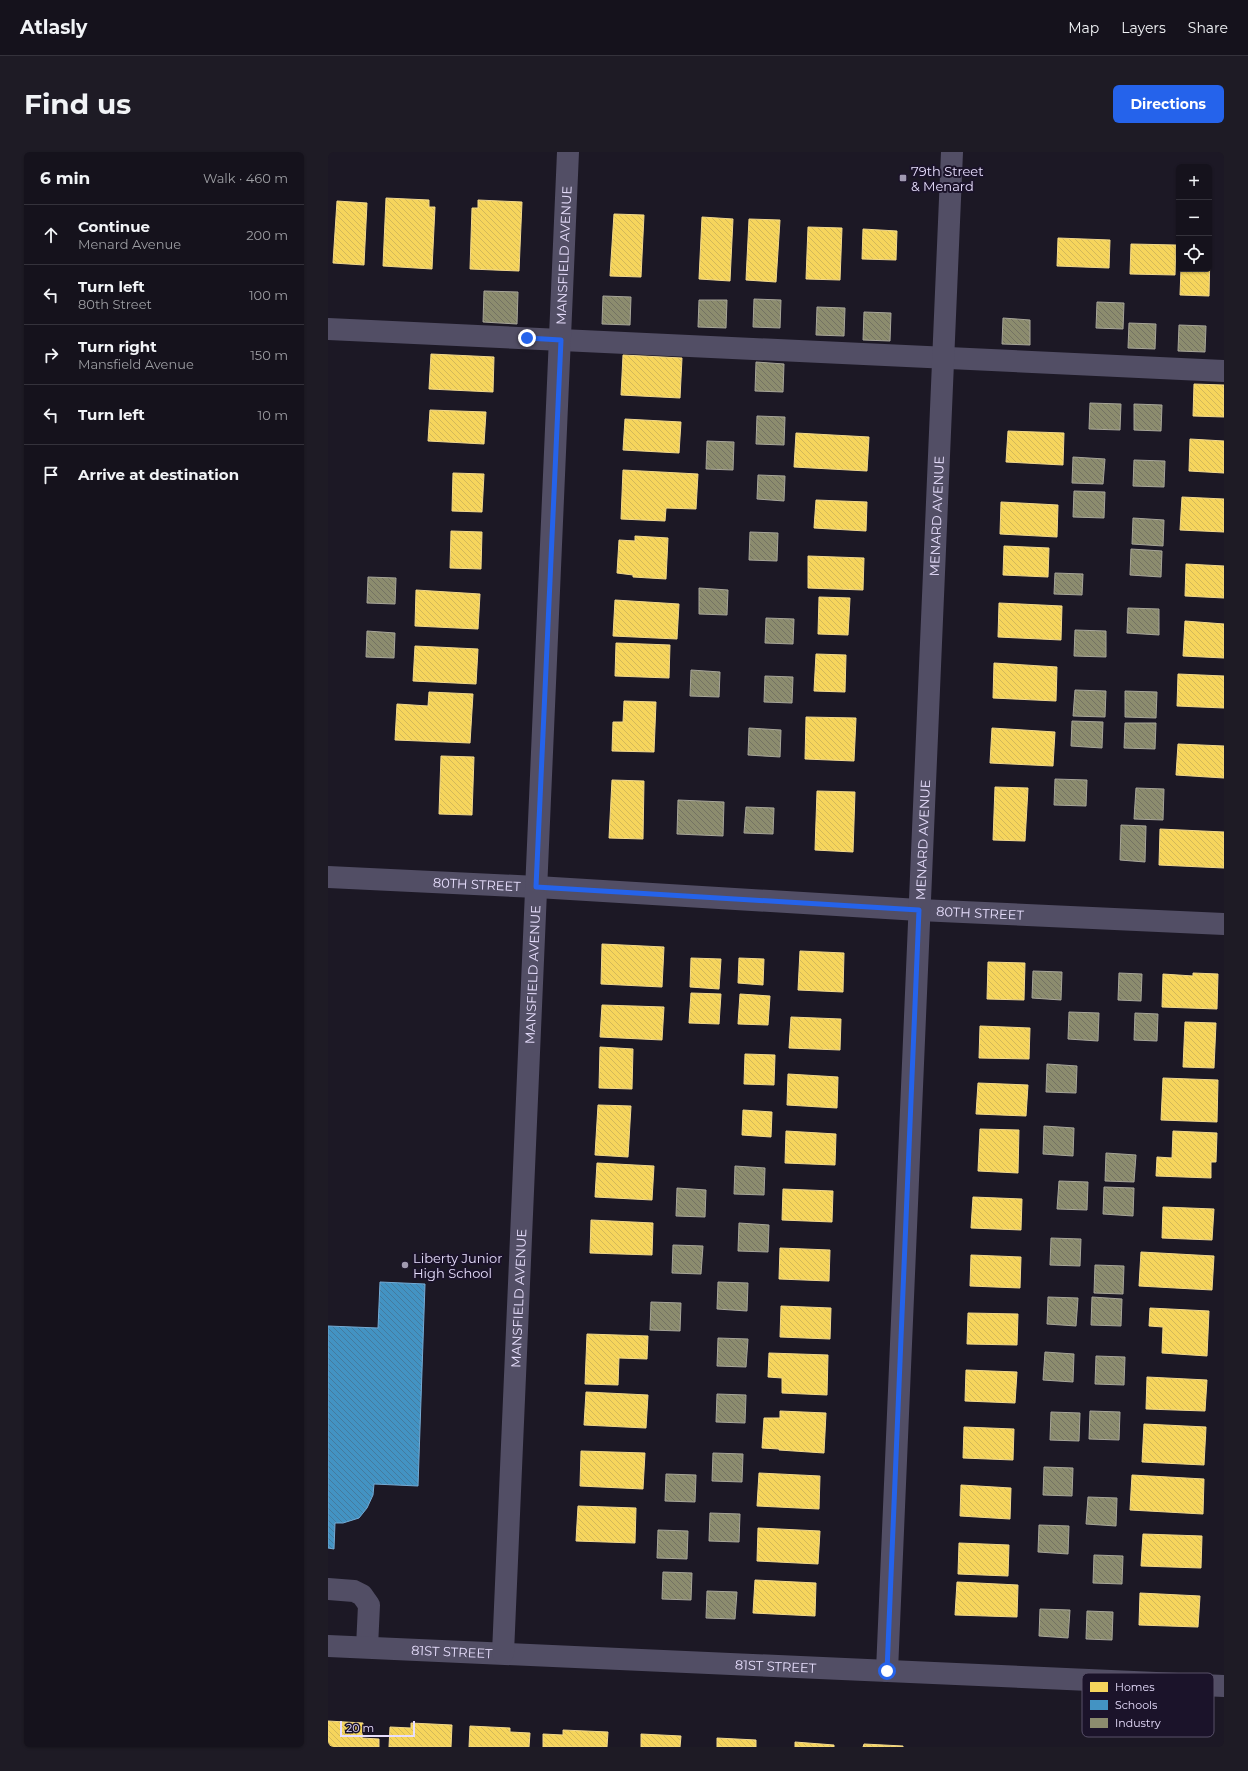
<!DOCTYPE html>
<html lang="en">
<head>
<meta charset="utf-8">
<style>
	:root { --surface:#15121c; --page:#1e1b25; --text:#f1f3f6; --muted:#9d9ea3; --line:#34323b; --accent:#2563eb }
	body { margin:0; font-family:Montserrat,sans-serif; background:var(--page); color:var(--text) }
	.controls { position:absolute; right:12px; top:12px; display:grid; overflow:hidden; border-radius:6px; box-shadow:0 1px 3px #0004 }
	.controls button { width:36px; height:36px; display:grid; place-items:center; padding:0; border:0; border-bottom:1px solid var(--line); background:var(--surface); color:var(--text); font:20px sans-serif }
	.scale { position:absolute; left:12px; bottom:10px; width:75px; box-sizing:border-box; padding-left:4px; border:2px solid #e7defd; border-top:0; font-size:11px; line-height:14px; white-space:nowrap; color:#e7defd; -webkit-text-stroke:3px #1b132a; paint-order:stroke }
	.stop { position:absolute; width:12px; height:12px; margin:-9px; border:3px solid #2563eb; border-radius:50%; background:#fff }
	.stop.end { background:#2563eb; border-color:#fff; box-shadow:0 1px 4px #0008 }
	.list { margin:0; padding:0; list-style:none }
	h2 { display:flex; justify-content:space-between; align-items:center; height:52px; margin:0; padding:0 16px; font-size:17px }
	h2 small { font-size:13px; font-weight:400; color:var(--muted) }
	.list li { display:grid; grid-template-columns:26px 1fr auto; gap:12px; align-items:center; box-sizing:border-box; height:60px; padding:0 16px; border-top:1px solid var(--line) }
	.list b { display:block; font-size:15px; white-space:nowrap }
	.list p { margin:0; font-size:13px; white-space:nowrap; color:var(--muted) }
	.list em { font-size:13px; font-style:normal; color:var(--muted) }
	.icon { flex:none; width:22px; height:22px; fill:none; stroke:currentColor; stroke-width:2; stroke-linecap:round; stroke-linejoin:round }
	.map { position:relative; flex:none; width:896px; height:1595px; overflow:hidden; border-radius:6px }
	header { display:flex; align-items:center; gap:24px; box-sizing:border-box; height:56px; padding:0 20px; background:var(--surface); border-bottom:1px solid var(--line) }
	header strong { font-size:19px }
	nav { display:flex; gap:22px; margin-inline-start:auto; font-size:14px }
	.intro { display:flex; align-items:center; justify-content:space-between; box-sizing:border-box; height:96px; padding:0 24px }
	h1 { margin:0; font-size:28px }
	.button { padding:10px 18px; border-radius:6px; background:var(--accent); color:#fff; font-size:14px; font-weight:700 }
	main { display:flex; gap:24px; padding:0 24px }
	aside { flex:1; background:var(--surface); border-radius:6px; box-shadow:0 1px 3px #0004 }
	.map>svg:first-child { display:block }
</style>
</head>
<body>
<header>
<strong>Atlasly</strong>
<nav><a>Map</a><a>Layers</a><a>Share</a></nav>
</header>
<div class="intro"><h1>Find us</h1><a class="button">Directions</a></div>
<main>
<aside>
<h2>6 min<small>Walk · 460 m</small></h2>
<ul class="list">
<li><svg class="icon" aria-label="ahead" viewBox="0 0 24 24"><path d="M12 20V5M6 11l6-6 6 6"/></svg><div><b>Continue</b><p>Menard Avenue</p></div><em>200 m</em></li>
<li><svg class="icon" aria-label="left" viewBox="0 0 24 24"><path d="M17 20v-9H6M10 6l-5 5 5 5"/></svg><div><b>Turn left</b><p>80th Street</p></div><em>100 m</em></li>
<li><svg class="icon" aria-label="right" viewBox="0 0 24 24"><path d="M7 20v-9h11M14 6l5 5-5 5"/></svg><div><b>Turn right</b><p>Mansfield Avenue</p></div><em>150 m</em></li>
<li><svg class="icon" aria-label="left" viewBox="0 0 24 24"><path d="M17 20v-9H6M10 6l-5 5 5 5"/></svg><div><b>Turn left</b></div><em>10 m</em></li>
<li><svg class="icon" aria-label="arrive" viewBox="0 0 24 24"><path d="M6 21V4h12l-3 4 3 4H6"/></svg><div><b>Arrive at destination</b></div></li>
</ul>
</aside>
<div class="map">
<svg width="896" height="1595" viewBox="0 0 896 1595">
	<defs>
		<pattern id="homes-back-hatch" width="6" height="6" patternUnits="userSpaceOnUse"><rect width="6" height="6" fill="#f6d55c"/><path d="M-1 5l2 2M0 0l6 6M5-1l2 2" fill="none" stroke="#d3b859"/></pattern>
		<pattern id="schools-back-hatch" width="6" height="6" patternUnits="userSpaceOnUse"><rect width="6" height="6" fill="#4393c3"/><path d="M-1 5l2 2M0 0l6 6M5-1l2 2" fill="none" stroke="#447b9f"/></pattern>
		<pattern id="industry-back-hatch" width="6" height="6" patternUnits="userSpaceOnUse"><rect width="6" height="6" fill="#8c8c6e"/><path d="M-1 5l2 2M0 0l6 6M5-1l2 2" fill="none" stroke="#737262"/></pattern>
	</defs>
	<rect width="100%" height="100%" fill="#1c1825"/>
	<path fill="url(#homes-back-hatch)" stroke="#f2d88c" d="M58 46 101 48V55H107L104 117 55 114Z
		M150 48 194 50 191 119 142 117 144 56H150Z
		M9 49 39 51 36 113 5 111Z
		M286 62 316 63 313 125 282 124Z
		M374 65 405 67 402 129 371 127Z
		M421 67 452 68 448 130 418 128Z
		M480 75 514 76 512 128 478 127Z
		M535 77 569 79 568 108 534 107Z
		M730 86 782 88 781 116 729 114Z
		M803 92 848 93 847 123 802 122Z
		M881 100H882L881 144 852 143 853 117H881Z
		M103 202 166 205 165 240 101 237Z
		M295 203 354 206 352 246 293 243Z
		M866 232 896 233V265L865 264Z
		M102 258 158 260 156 292 100 289Z
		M297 267 353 270 351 301 295 298Z
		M680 279 736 281 735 313 678 310Z
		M468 281 541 285 539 319 466 315Z
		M862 287 896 289V321L861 319Z
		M295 318 370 322 368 357 338 356 337 369 293 367Z
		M125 321 156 322 154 360 124 359Z
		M854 345 896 347V380L852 378Z
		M488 348 539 350 538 379 486 376Z
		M673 350 730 353 729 385 672 382Z
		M123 379 154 380 153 417 122 416Z
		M307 384 340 386 338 427 305 425V423L289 421 291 388 307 389Z
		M676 394 721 396 720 425 675 423Z
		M480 404 536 406 535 438 480 436Z
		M858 412 896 414V446L857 444Z
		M88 438 152 442 150 477 87 474Z
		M491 445 522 446 520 483 490 482Z
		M287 448 351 452 349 487 285 484Z
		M671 451 734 454 733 488 670 485Z
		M857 469 896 472V506L855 504Z
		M288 491 342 493 341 526 287 524Z
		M87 494 150 497 148 532 85 529Z
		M488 502 518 503 517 540 486 539Z
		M666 511 729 515 728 549 665 546Z
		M850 522 896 524V556L849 554Z
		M101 540 145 542 142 591 67 588 69 552 100 554Z
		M296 549 328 550 326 600 284 599 285 570H295Z
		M478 565 528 566 526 609 477 607Z
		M664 576 727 580 725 614 662 611Z
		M850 592 896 594V626L848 623Z
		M113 604 146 605 144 663 111 662Z
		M284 628 316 629 315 687 281 686Z
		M667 635 700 636 697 689 665 688Z
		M489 639 527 640 525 700 487 698Z
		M832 677 896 680V716L831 713Z
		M274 792 336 795 334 835 273 832Z
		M472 799 516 801 515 840 470 838Z
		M363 806 393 807 391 837 362 835Z
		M411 806 436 807 435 833 410 831Z
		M660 810 697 811 696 848 659 847Z
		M865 821 890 822 889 857 834 855 835 822 865 824Z
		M363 841 393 842 391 872 361 871Z
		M412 842 442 844 440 873 410 872Z
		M274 853 336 855 334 888 272 885Z
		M463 865 513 867 512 898 461 896Z
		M857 870 888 871 886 916 855 915Z
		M652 874 702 876 701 907 651 906Z
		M272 895 305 897 304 937 271 936Z
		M417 902 447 903 446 933 416 932Z
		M460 922 510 925 509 956 459 953Z
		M835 926 890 928 889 970 833 968Z
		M650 931 700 933 698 964 648 962Z
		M270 953 303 954 300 1005 267 1003Z
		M415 958 444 960 443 985 414 983Z
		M652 977 691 978 690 1021 650 1019Z
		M458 979 508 982 507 1013 457 1011Z
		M845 979 889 981 888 1010H883V1026L828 1024 829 1005 844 1006Z
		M269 1011 326 1014 324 1048 267 1045Z
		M455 1037 505 1039 504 1070 454 1068Z
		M645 1045 694 1047 693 1078 643 1076Z
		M835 1055 886 1057 884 1088 834 1086Z
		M263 1068 325 1071 324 1103 262 1101Z
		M452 1096 502 1098 501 1129 451 1127Z
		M813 1100 886 1104 884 1138 811 1134Z
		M643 1103 693 1105 692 1136 642 1134Z
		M453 1154 503 1156 502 1187 452 1185Z
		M822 1156 881 1159 879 1204 834 1201 835 1175 821 1174Z
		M640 1161 690 1162 689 1193 639 1192Z
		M259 1182 320 1184 319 1207 291 1206 290 1233 257 1232Z
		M441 1201 500 1203 499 1243 454 1241V1226L440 1225Z
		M638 1218 689 1220 687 1251 637 1249Z
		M819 1225 879 1228 877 1259 818 1257Z
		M258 1240 320 1243 318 1276 256 1273Z
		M452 1259 498 1261 496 1301 451 1298V1297L434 1296 436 1266H452Z
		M816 1272 878 1275 876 1313 814 1310Z
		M636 1275 686 1277 685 1308 635 1306Z
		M253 1299 317 1301 315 1337 252 1334Z
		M431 1321 492 1324 491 1357 429 1354Z
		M804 1323 876 1327 875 1362 802 1358Z
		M633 1333 683 1336 682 1367 632 1364Z
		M250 1354 308 1356 307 1391 248 1389Z
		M430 1376 492 1379 490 1412 429 1409Z
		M815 1382 874 1384 873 1416 813 1414Z
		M631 1391 681 1393 680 1424 630 1422Z
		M427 1428 488 1431 487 1464 425 1461Z
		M629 1430 690 1433 689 1465 627 1463Z
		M812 1441 872 1444 870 1475 811 1473Z
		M0 1569 35 1571 34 1586 51 1587V1595H0Z
		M83 1571 124 1573 123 1595H61L62 1575 83 1576Z
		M142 1574 182 1576V1580L202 1581 201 1595H141Z
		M235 1578 280 1580 279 1595H215V1582L235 1583Z
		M313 1582 353 1584 352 1595H313Z
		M389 1586 428 1588V1595H389Z
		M467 1590 506 1593V1595H467Z
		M536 1592 575 1594V1595H535Z"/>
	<path fill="url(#schools-back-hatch)" stroke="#74aad4" d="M52 1130 97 1132 90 1334 46 1332 45 1343 39 1356 31 1366 15 1371H7L6 1397 0 1396V1174L50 1176Z"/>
	<path fill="url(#industry-back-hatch)" stroke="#a7a599" d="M156 139 190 140 189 172 155 170Z
		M275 144 303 145 302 173 274 172Z
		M426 147 453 148 452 176 425 175Z
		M371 148H399L398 176 370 175Z
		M769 150 796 151 795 177 768 176Z
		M489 155 517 156 516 184 488 183Z
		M536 160 563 161 562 189 535 188Z
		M675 166 702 168V193L674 192Z
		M801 171 828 172 827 197 800 196Z
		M851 173 878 174 877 200 850 199Z
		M428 210 456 212 455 240 427 239Z
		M762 251 793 252 792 278 761 277Z
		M806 252 834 253 833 279 806 278Z
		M429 264 457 265 456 293 428 292Z
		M379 289 406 290 405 318 378 317Z
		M745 305 777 307 775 332 744 331Z
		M806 308 837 309 836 335 805 334Z
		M430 323 457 324 456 349 429 347Z
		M746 339 777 340 776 366 745 365Z
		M805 366 836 368 835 394 804 392Z
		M422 380 450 381 449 409 421 408Z
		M803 397 834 399 833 425 802 423Z
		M727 421 755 422 754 443 726 442Z
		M40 425 68 426 67 452 39 451Z
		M371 436 400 438 399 463 371 462Z
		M800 456 831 457V483L799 481Z
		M438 466 466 467 465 492 437 491Z
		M747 478 778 479V505L746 504Z
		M39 479 67 481 66 506 38 505Z
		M363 518 392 520 391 545 362 544Z
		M437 524 465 525 464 551 436 550Z
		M747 538 778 539 777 565 745 564Z
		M797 539 829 540 828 566 797 565Z
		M744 569 775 570 774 596 743 594Z
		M797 571H828L827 597 796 596Z
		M421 576 453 578 452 605 420 603Z
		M727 627 759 628 758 654 726 653Z
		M808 636 836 637 835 668 806 667Z
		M350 648 396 650 395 684 349 682Z
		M418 655 446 656 445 682 416 681Z
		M793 673 818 674 817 710 792 708Z
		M705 819 734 820 733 848 704 846Z
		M791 821 814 822 813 849 790 848Z
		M741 860 771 861 770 889 740 887Z
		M807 861 830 862 829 889 806 888Z
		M719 912 749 914 748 941 718 940Z
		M716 974 746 976 745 1004 715 1002Z
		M778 1001 808 1003 806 1030 777 1029Z
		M407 1014 437 1016 436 1043 406 1042Z
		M731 1029 760 1030 759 1058 729 1057Z
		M776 1035 806 1036 805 1064 775 1062Z
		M349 1036 378 1038 377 1065 348 1064Z
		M411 1071 441 1073 440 1100 410 1099Z
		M723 1086 753 1087 752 1114 722 1113Z
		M345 1093 375 1094 373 1122 344 1121Z
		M767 1113 796 1114 795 1142 766 1141Z
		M390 1130 420 1131 419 1159 389 1157Z
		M720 1145 750 1146 748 1174 719 1172Z
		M764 1145 794 1147 793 1174 763 1173Z
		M323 1150 353 1151 352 1179 322 1178Z
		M390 1186 420 1187 418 1215 389 1214Z
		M717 1200 746 1202 745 1230 715 1228Z
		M768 1204 797 1205 796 1233 767 1232Z
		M389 1242 418 1243 417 1271 388 1270Z
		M762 1259 792 1260 791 1288 761 1287Z
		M723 1260 752 1261 751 1289 722 1288Z
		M385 1301 415 1302 414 1330 384 1329Z
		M716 1315 745 1316 744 1344 715 1343Z
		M338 1322 368 1323 367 1350 337 1349Z
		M760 1345 789 1346 788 1374 758 1372Z
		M382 1361 412 1362 411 1390 381 1389Z
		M711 1373 741 1374 740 1402 710 1400Z
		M330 1378 360 1379 359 1407 329 1406Z
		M766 1403 795 1404 794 1432 765 1431Z
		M335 1420 364 1421 363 1448 334 1447Z
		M379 1439 409 1440 407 1467 378 1466Z
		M712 1457 742 1458 740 1486 711 1484Z
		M759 1459 785 1460 784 1488 758 1487Z"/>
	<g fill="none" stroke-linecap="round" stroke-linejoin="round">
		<g stroke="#524e65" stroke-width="22">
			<path d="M0 177 896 219"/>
			<path id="s1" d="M0 725 209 735 591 758 896 772"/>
			<path d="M0 1437 26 1439 34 1443 41 1453 39 1495"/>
			<path id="s2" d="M0 1494 896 1534"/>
			<path id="s3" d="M175 1501 240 0"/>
			<path id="s4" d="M559 1519 624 0"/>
		</g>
	</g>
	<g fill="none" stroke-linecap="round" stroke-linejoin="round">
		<path stroke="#2563eb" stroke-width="5" d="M199 186 233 188 208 735 591 758 559 1519"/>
	</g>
	<g fill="#a099b1" stroke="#1b132a" stroke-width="1.5">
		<rect x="571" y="22" width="8" height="8" rx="2"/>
		<circle cx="77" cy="1113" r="4"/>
	</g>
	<g text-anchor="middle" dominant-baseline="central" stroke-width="4" stroke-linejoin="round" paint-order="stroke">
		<g font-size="13" fill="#e7defd" stroke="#1b132a" text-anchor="start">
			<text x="583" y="19">79th Street<tspan x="583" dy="15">&amp; Menard</tspan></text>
			<text x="85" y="1106">Liberty Junior<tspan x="85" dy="15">High School</tspan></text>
		</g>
		<g font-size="13" fill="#e7defd" stroke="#1b132a">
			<text stroke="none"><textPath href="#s3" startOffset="1399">MANSFIELD AVENUE</textPath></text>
			<text stroke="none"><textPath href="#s4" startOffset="1156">MENARD AVENUE</textPath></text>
			<text stroke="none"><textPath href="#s4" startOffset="832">MENARD AVENUE</textPath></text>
			<text stroke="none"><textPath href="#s1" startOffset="149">80TH STREET</textPath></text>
			<text stroke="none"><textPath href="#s1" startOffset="653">80TH STREET</textPath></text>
			<text stroke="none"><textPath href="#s3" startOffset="679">MANSFIELD AVENUE</textPath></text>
			<text stroke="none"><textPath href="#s3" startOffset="355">MANSFIELD AVENUE</textPath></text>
			<text stroke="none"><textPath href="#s2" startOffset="124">81ST STREET</textPath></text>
			<text stroke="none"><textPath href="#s2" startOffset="448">81ST STREET</textPath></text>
		</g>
	</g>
	<rect x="754" y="1521" width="132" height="64" rx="6" fill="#1b132a" stroke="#585069" stroke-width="1"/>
	<rect x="762" y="1530" width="18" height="10" fill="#f6d55c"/>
	<rect x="762" y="1548" width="18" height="10" fill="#4393c3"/>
	<rect x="762" y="1566" width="18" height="10" fill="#8c8c6e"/>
	<g font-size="11" fill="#e7defd">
		<text x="787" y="1539">Homes</text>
		<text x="787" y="1557">Schools</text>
		<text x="787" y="1575">Industry</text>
	</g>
</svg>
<div class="controls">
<button>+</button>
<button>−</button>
<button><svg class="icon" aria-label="locate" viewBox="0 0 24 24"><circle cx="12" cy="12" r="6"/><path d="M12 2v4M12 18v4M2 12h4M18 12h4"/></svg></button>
</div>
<div class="scale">20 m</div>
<div class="stop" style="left:559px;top:1519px"></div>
<div class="stop end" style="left:199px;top:186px"></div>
</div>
</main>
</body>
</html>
